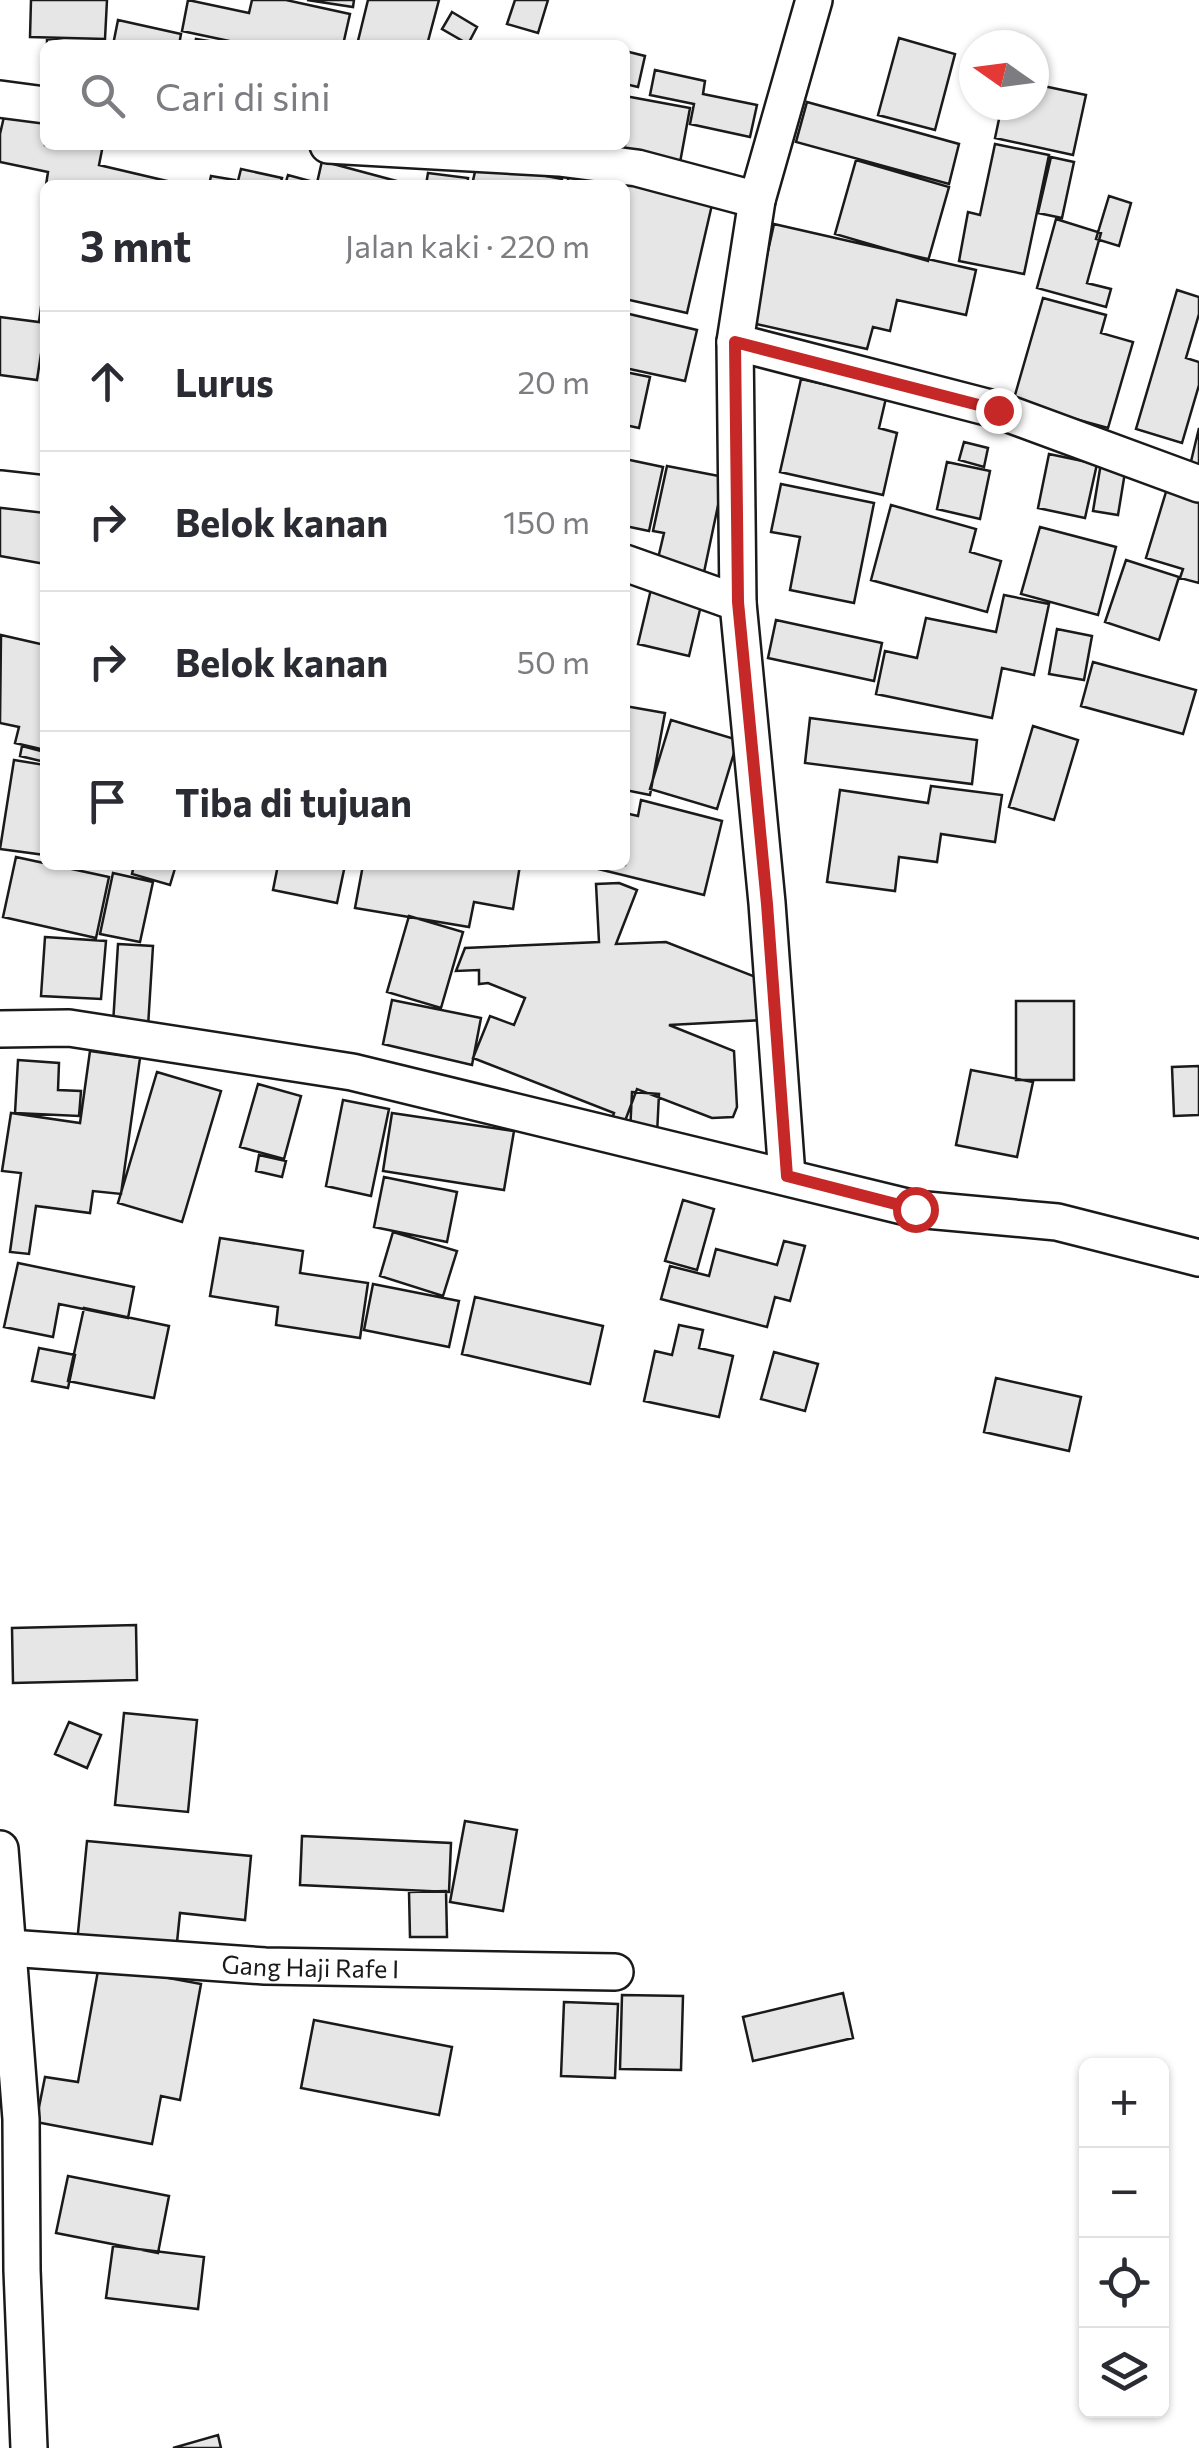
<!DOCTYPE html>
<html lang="id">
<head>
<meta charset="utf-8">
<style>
	:root { --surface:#fff; --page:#f7f7f7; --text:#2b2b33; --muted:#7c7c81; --line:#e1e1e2 }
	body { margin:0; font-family:Commissioner,sans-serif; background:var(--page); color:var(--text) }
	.controls { position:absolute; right:30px; bottom:30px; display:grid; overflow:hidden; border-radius:15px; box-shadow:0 2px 8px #0004 }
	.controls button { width:90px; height:90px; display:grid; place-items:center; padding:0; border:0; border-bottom:2px solid var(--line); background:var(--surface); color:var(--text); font:50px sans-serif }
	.compass { position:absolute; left:959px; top:30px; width:90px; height:90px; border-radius:50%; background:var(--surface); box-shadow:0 2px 8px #0004; rotate:284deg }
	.stop { position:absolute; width:30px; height:30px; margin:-22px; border:8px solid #c62828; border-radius:50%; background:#fff }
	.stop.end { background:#c62828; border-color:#fff; box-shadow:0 2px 10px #0008 }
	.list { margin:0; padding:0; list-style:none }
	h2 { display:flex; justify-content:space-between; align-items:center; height:130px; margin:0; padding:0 40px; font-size:42px }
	h2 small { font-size:32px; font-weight:400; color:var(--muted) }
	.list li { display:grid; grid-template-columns:65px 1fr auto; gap:30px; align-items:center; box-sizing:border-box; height:140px; padding:0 40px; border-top:2px solid var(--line) }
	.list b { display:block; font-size:38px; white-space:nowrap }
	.list em { font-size:32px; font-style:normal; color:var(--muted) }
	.icon { flex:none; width:55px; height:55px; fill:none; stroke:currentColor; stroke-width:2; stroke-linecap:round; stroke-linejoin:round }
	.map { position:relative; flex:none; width:1199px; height:2448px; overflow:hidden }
	.search { position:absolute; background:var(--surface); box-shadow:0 2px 8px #0004; left:40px; top:40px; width:590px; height:110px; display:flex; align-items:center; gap:25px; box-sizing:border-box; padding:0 35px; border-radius:15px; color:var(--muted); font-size:38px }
	.panel { position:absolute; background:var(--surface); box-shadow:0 2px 8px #0004; left:40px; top:180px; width:590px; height:690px; border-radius:15px }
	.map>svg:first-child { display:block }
</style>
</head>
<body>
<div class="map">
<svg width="1199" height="2448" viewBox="0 0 1199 2448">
	<rect width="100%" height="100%" fill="#fff"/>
	<path fill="#e6e6e6" stroke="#1a1a1a" stroke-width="2.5" d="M31 0H107L105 39 30 37Z
		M188 0 249 13 252 0H286L350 14 343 45H248L182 31Z
		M307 0H354L353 7Z
		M368 0H439L427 45H357Z
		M515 0H548L538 33 507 24Z
		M452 12 477 27 468 44 442 29Z
		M118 20 181 34 179 45H113Z
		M899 38 955 54 935 130 878 115Z
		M47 39 92 45H47Z
		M196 39 234 45H195Z
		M625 51 645 56 638 87 625 84Z
		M655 70 705 81 703 94 757 105 750 137 690 124 694 104 650 95Z
		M1034 84 1086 95 1073 155 995 138 1002 105H1034Z
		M625 96 690 108 679 168 615 156 617 145H625Z
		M807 102 959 144 949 184 796 142Z
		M6 108 45 116V145H103L99 165 184 185H46L48 172 0 162V134Z
		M995 144 1049 155 1024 274 959 261 968 212 980 215Z
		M1051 157 1074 162 1062 218 1038 213Z
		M856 160 949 187 928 261 835 234Z
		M322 161 404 183V185H285L288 175 317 183Z
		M477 163 562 179 561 185H472Z
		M241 169 282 178 280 185H237Z
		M570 170 608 177 606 185H567Z
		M428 173 468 178 467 185H426Z
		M211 176 235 180 234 185H209Z
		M621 176 714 196 687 313 625 299V185H619Z
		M1109 196 1131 203 1119 246 1096 239Z
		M1056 219 1101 233 1087 283 1111 289 1106 307 1037 288Z
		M774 224 976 270 966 315 897 300 890 331 873 327 867 349 752 323Z
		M45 277V328L37 380 0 375V317L39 322Z
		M1177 290 1199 297V314L1186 358 1199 362V385L1182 443 1136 429Z
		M1043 298 1106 315 1101 333 1133 342 1108 428 1013 402Z
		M625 313 697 330 685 381 625 368Z
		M625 372 650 377 639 428 625 425Z
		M801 379 886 398 879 428 897 433 883 495 780 472Z
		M1199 428V477L1188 474Z
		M964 442 988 448 984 467 959 460Z
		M1049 454 1097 464 1085 518 1038 508Z
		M625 459 663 467 649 531 625 526Z
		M947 462 990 471 980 519 937 509Z
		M1101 463 1126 466 1118 515 1093 511Z
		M667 466 724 477 703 577 656 567 664 533 653 531Z
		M1169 482 1199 492V583L1180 578 1183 569 1146 558Z
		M781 484 874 503 854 603 790 590 800 537 771 532Z
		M0 499 45 507V564L0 556Z
		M891 505 976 529 970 552 1001 561 987 612 871 580Z
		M1040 527 1116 547 1098 615 1021 594Z
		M1126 560 1179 577 1159 640 1105 622Z
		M652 585 703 597 689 656 638 644Z
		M1004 595 1049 604 1034 675 1002 668 992 718 876 694 885 651 917 658 926 618 996 632Z
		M776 620 882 643 874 681 768 658Z
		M1057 629 1092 636 1084 680 1049 674Z
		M1 635 45 645V750L15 743 19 727 0 723Z
		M1093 662 1196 690 1183 734 1081 706Z
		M625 706 665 713 650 795 625 790Z
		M810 718 977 740 972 784 805 763Z
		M671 720 738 740 717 809 650 789Z
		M1033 726 1078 740 1054 820 1009 807Z
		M22 746 45 752V762L20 756Z
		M14 760 45 765V855L0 849Z
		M931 786 1002 795 995 842 941 834 937 862 899 857 895 891 827 882 840 790 928 803Z
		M641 800 722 821 704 895 582 865H625V813L638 816Z
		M16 857 109 877 96 938 3 917Z
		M134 865H176L170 885 132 874Z
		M278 865H345L337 903 273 890Z
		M363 865H520L513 909 474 902 469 927 355 908Z
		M113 873 153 882 140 942 100 934Z
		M619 883 637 890 616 944 666 942 761 979 763 1020 669 1025 734 1051 737 1107 733 1117 712 1118 637 1089 622 1129 610 1124 614 1113 473 1058 490 1016 514 1025 525 998 488 983 479 984V970L456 971 465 948 599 942 596 884Z
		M409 916 463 932 441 1008 387 992Z
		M45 937 106 941 101 999 41 996Z
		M118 944 153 946 148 1027 113 1024Z
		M392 1000 481 1018 472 1065 383 1044Z
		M1016 1001H1074V1080H1016Z
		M90 1051 140 1058 121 1194 93 1191 90 1213 36 1206 29 1254 10 1252 21 1173 2 1171 11 1113 80 1123Z
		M18 1060 59 1063 58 1090 81 1091 79 1116 15 1113Z
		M1199 1066V1115L1174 1116 1172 1067Z
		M971 1070 1033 1082 1017 1157 956 1145Z
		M157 1072 221 1091 182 1222 118 1203Z
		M258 1084 301 1096 284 1159 240 1147Z
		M632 1092 659 1094 657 1134 630 1133Z
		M343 1100 389 1109 371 1196 326 1186Z
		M392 1113 514 1131 504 1190 383 1171Z
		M259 1155 286 1161 282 1177 256 1171Z
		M384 1177 457 1192 447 1242 374 1227Z
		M683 1200 714 1209 697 1270 665 1261Z
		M393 1232 457 1251 443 1296 380 1276Z
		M220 1238 303 1251 300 1273 368 1283 360 1338 276 1325 278 1307 210 1296Z
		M784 1241 805 1246 790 1301 775 1297 767 1327 661 1299 670 1266 709 1276 716 1249 777 1265Z
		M18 1263 134 1287 128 1318 59 1304 53 1337 4 1327Z
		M373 1284 459 1301 449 1347 364 1330Z
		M475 1297 603 1326 590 1384 462 1354Z
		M84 1308 169 1326 154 1398 68 1381Z
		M679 1325 703 1330 699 1348 733 1356 719 1417 644 1401 655 1351 672 1355Z
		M39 1348 75 1355 68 1388 32 1381Z
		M774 1352 818 1364 805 1411 761 1399Z
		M996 1378 1081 1397 1069 1451 984 1432Z
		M136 1625 137 1680 13 1683 12 1628Z
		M124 1713 197 1720 188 1812 115 1805Z
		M69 1722 101 1735 87 1768 55 1754Z
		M465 1821 517 1830 503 1911 450 1902Z
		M302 1836 451 1843 449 1892 300 1885Z
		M87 1841 251 1856 245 1920 180 1913 176 1952 77 1943Z
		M446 1891 447 1937H410L409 1892Z
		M99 1965 201 1984 180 2100 161 2096 152 2144 36 2122 45 2077 78 2082Z
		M843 1993 853 2038 753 2061 743 2017Z
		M622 1995 683 1996 681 2070 620 2069Z
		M564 2002 618 2004 615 2078 561 2076Z
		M314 2020 452 2047 439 2115 301 2088Z
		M68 2176 169 2196 158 2253 56 2233Z
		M113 2246 204 2257 198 2309 106 2298Z
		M218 2435 221 2448H173Z"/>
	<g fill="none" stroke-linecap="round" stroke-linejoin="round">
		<g stroke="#1a1a1a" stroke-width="40">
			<g id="minor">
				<path d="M0 99 45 105"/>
				<path d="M328 145 559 158 637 168 757 200"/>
				<path d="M735 342 998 410 1199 484"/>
				<path d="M0 489 45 494"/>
				<path d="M625 563 738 603"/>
				<path d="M0 1029 69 1028 352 1072 915 1209 1057 1222 1199 1258"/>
				<path d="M787 1176 767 903 738 603 735 342 757 200 814 0"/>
				<path d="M0 1849 21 2119 22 2270 29 2448"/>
				<path id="s1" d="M9 1948 265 1966 615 1972"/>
			</g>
		</g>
		<use href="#minor" stroke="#fff" stroke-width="35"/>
	</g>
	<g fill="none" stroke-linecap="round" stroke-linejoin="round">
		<path stroke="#c62828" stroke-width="12" d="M915 1209 787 1176 767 904 738 602 735 342 998 410"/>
	</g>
	<g text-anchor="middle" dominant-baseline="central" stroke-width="8" stroke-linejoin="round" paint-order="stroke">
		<g font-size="25" fill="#1a1a1a" stroke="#fff">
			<text stroke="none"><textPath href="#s1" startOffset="302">Gang Haji Rafe I</textPath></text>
		</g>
	</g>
</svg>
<div class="controls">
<button>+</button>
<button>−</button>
<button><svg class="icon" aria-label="locate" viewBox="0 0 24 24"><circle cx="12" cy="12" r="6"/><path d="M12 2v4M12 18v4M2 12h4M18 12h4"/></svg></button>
<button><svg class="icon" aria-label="layers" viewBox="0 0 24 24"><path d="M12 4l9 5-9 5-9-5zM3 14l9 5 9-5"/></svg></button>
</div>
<svg class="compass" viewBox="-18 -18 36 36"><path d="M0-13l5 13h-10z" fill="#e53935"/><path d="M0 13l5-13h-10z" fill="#7c7c81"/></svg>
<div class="stop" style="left:915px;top:1209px"></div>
<div class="stop end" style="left:998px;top:410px"></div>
<div class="search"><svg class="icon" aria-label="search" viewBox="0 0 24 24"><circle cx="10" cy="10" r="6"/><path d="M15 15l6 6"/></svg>Cari di sini</div>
<section class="panel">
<h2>3 mnt<small>Jalan kaki · 220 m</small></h2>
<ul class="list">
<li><svg class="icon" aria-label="ahead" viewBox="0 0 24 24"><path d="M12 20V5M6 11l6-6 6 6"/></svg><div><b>Lurus</b></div><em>20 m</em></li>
<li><svg class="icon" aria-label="right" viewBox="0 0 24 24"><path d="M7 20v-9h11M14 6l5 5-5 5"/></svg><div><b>Belok kanan</b></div><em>150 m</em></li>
<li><svg class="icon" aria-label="right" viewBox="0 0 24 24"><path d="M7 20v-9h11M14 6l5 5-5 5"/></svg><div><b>Belok kanan</b></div><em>50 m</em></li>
<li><svg class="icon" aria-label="arrive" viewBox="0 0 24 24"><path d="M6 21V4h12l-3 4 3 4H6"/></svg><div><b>Tiba di tujuan</b></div></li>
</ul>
</section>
</div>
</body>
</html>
